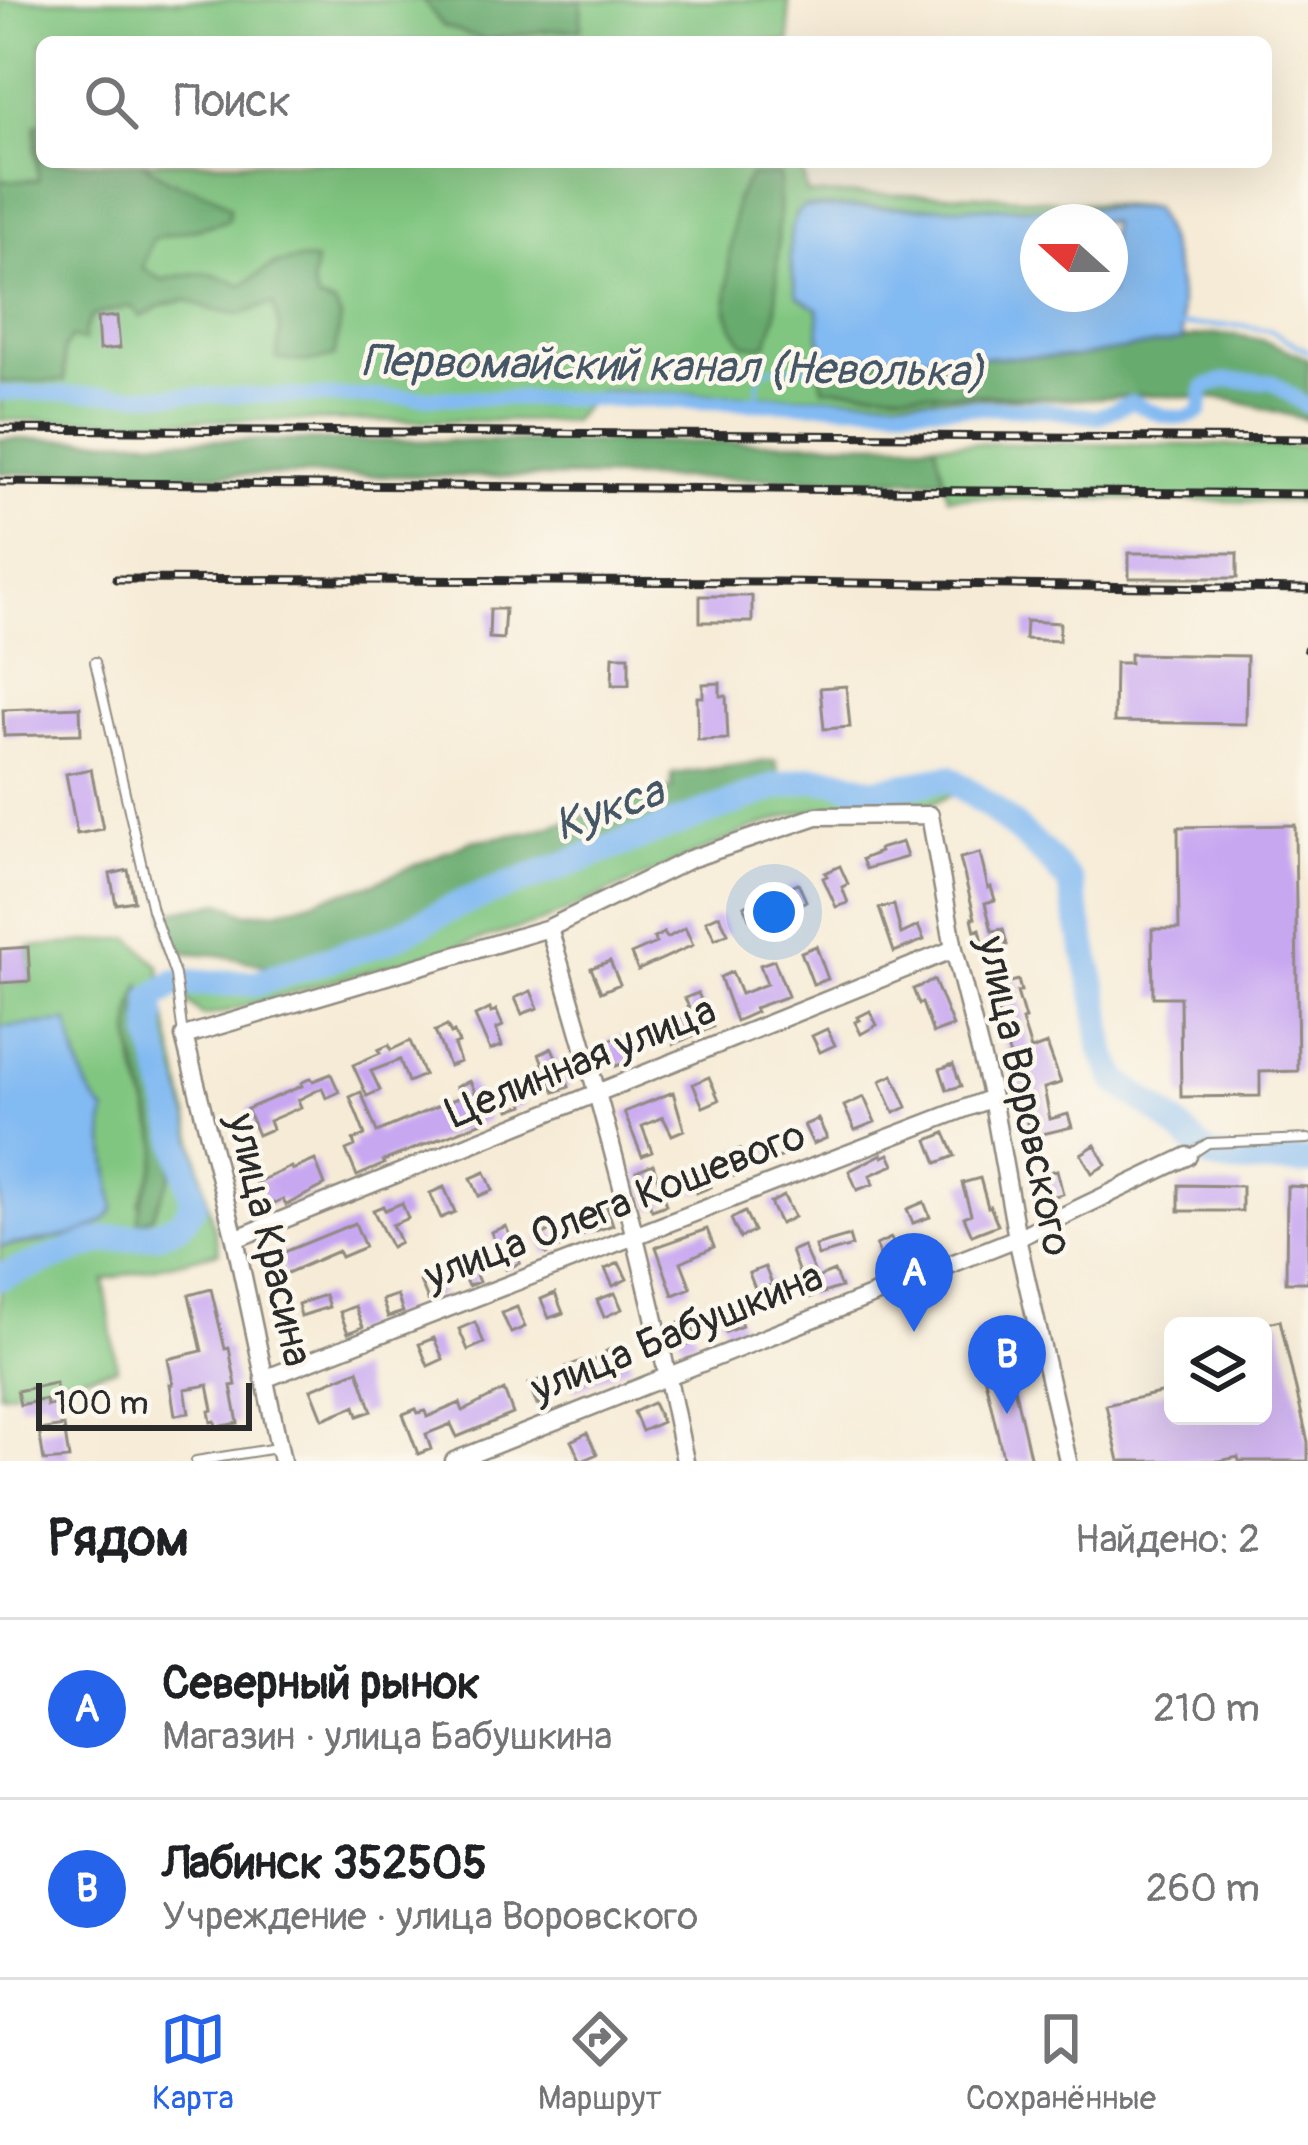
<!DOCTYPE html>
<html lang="ru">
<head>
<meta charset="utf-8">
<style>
	:root { --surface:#fff; --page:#f6f6f6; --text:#202124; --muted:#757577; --line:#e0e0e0; --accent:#2563eb }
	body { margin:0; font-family:Pangolin,sans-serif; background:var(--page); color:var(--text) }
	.controls { position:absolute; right:36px; bottom:36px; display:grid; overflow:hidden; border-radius:18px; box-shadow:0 12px 48px #0002 }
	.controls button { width:108px; height:108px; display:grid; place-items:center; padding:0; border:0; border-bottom:3px solid var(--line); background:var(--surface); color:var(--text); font:60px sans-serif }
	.compass { position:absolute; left:1020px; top:204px; width:108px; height:108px; border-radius:50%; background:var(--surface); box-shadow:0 12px 48px #0002; rotate:291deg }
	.scale { position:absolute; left:36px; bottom:30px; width:216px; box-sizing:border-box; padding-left:12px; border:6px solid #2b2b2b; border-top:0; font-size:33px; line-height:42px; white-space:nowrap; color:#2b2b2b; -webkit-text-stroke:9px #fbf7ec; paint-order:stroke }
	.you { position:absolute; left:774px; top:912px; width:42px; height:42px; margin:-30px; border:9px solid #fff; border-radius:50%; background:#1a73e8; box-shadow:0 0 0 18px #1a73e833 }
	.badge { display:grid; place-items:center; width:78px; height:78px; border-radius:50%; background:var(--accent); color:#fff; font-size:39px; font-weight:700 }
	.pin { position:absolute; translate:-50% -99px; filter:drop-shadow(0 3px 6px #0008) }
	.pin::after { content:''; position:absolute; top:63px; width:42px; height:36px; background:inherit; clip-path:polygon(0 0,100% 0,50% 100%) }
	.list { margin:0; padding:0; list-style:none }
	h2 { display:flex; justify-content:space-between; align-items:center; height:156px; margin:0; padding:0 48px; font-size:51px }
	h2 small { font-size:39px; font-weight:400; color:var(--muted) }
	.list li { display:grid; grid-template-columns:78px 1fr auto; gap:36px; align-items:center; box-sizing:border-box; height:180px; padding:0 48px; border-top:3px solid var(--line) }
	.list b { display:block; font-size:45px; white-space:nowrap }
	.list p { margin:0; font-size:39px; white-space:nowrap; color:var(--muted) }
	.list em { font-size:39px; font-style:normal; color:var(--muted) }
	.icon { flex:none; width:66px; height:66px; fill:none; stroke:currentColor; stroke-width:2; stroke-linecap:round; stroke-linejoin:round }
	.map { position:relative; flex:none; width:1308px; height:1461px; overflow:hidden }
	.search { position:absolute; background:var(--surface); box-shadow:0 12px 48px #0002; left:36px; right:36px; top:36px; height:132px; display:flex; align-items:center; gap:30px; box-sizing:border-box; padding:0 42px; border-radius:18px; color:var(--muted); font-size:45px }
	.sheet { height:516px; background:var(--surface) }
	nav { display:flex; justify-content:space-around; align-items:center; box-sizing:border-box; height:168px; border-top:3px solid var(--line); background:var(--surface); font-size:33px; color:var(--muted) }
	nav a { display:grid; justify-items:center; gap:6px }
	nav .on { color:var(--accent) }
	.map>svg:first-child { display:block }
</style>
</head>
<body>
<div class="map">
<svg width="1308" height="1461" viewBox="0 0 1308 1461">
	<rect width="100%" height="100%" fill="#fbf7ec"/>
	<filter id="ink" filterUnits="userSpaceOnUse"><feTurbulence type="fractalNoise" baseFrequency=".00833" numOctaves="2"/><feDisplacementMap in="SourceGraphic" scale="24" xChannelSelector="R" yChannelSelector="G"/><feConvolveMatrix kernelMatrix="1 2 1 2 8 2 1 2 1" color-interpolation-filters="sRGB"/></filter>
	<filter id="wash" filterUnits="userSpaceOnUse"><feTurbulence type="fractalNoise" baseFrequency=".004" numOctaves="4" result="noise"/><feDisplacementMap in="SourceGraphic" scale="48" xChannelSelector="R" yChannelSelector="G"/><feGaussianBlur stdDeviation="2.7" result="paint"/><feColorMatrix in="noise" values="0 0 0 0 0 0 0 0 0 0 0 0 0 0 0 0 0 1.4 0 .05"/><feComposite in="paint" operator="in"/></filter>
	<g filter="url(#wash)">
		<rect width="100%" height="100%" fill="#f6ebd6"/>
		<path fill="#80c680" stroke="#567856" stroke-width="3" fill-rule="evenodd" d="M0 0H423L443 26 542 31 580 29 581 0H788L790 42H42V123L36 125 35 153 39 180 0 181Z
			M142 162H801L807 194 979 195 1153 208 803 207 795 215 818 309 820 339 827 357 821 377 824 388 1081 399 769 396 598 391 572 421 0 420V382L65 381C65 374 63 353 64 348 66 338 85 328 92 316L131 306 141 317 163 305 187 300 213 310 274 304 280 331 334 356 341 318 335 305 318 300 312 283 315 261 274 264 242 285C210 271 196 270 162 280L142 269 152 240C177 231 203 230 227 220L230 208 213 195 167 180Z
			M935 443 1308 446V502L948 497Z
			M947 784 955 794 928 805 849 804 795 814 751 829 542 922 221 1013 203 1016 187 1001 185 990 261 987 401 941 474 904 785 792 839 787 869 796Z
			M131 938 160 967 162 1001 219 1252 104 1280 117 1368 0 1394V1247L46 1241 114 1208 103 1126 96 1103 83 1079 68 1023 0 1027V983L30 981 28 947ZM141 987C134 1052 174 1111 171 1175L138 1205 154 1169 159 1146 134 1064 131 1032Z"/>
		<path fill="#68ab6e" stroke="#4a6b4c" stroke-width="3" d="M423 0H581V29L542 31 486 40 443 26Z
			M42 123V162H142L167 180 213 195 230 208 228 220C203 230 177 230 152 240L143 268 162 280C196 270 209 271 242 285 266 269 286 255 316 261L312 283 318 300 335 305 341 318 334 356 309 362 277 359 280 331 273 304 241 314 213 310 187 300 163 305 141 317 131 306 92 316 85 329 84 341 71 338 64 349 65 381 0 382V181L38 180 36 124Z
			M780 175 776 316 767 344 758 346 744 344 733 327 727 310 729 257 736 199 750 176Z
			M1211 334C1251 334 1272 342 1308 359V420L1227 399 1141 395 1081 399 823 388 821 377 827 357H1075Z
			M0 439 935 443 944 480 0 473Z
			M769 761H776L780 779 538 864 384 934 272 967 219 955 176 952 169 941 165 913 221 902 246 913 276 911 369 885 471 841 531 832 672 789V774Z
			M142 983 138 1014 172 1148 171 1175 152 1217 138 1223C138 1195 156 1176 158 1150 159 1138 153 1124 150 1113 138 1071 119 1024 142 983Z"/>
		<path fill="#82baf2" stroke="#56728e" stroke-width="3" fill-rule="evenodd" d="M803 207 1153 208C1176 249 1180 293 1183 340L1075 357H827L820 339 818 309 797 296C791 270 782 228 803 207ZM1038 222H1110V294H1038Z
			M68 1022C76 1053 81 1090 106 1112L103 1126 114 1208C98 1241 32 1239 0 1247V1027Z"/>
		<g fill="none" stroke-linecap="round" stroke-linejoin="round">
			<path stroke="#82baf2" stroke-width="4.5" d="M1181 325 1245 326 1272 331 1308 351
				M756 403 760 373 772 368 818 367 830 354"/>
			<path stroke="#82baf2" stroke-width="15" d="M0 393 584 399 1042 409 1097 417 1132 402C1156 413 1176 425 1200 412L1204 387 1227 380 1272 382 1308 407"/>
			<path stroke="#82baf2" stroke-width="27" d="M0 1277 99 1241 155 1234 180 1224 194 1204 153 1035 152 998 175 983H256L386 941 462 903 775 787 811 779 836 780 872 791 949 778 991 807 1043 852 1070 882 1098 1006 1103 1051 1117 1081 1170 1120 1208 1156 1229 1161 1308 1162"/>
		</g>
		<g id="blocks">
			<path fill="#c8a7f1" d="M117 316 120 348 99 350 97 318Z
				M1129 553H1237V578H1129Z
				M700 596H752V622H700Z
				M490 609H505L503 639 489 638Z
				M1026 621 1060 623 1059 641 1025 639Z
				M1130 654 1247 656 1246 724 1114 722 1115 663H1130Z
				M613 656H629V685H612Z
				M720 683V696H726L728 739 698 740 697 697H703V684Z
				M846 686 850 727 824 729 820 688Z
				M80 707 81 734 4 736 3 710Z
				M91 769 103 829 77 834 66 774Z
				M1295 825 1298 1071 1260 1072V1096L1181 1097 1180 997H1153L1152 929H1179L1178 827Z
				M902 842 907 857 866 869 862 859 880 852 879 849Z
				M980 853 988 888 991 887 995 900 985 903 992 931 1003 929 1007 945 985 950 980 929 975 931 972 918H975L960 858Z
				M840 866 848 884 842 887 848 903 836 907 823 878 827 876 825 873Z
				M128 870 134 901 116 904 110 874Z
				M798 883 806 901 794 908 792 905H788L755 920 753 917 749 918 744 906 762 898 765 905 787 894 785 889Z
				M894 905 901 934 918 926 924 940 894 952 879 908Z
				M719 915 728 933 715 939 706 921Z
				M685 928 693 945 638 970 631 954 656 943 654 938 664 933 667 938Z
				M816 946 828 979 813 984 801 952Z
				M28 947 30 981 0 983V949Z
				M774 960 788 996 754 1008 756 1012 736 1021 720 977 732 972 741 994 767 984 760 965Z
				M610 961 620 984 601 992 591 968Z
				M934 980 953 1026 933 1033 922 1003 919 1004 913 989Z
				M1018 980 1021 991 1017 992 1025 1019 1022 1020 1031 1050 1047 1044 1061 1083 1044 1088 1050 1119 1068 1114 1072 1127 1030 1137 1018 1080 1003 1036 1006 1035 989 988Z
				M531 991 538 1008 522 1014 515 998Z
				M698 993 713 1027 674 1044 667 1027 692 1015 685 998Z
				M490 1009 491 1013 496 1010 503 1026 496 1029 502 1046 490 1050 475 1016Z
				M870 1011 877 1025 861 1034 855 1022 860 1020 858 1017Z
				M447 1026 451 1034 454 1032 459 1043 454 1045 460 1062 449 1066 435 1031Z
				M827 1029 835 1045 820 1052 812 1036Z
				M623 1035 632 1060 616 1066 607 1041Z
				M410 1041 424 1075 408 1082 400 1060 371 1071 380 1090 367 1096 353 1065 380 1053 378 1050 389 1045 391 1050Z
				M552 1048 569 1087 555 1092 539 1054Z
				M953 1064 961 1086 947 1090 940 1069Z
				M331 1074 339 1092 326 1098 322 1088 298 1100 301 1107 269 1121 272 1129 258 1135 247 1109 302 1086 301 1083 311 1078 313 1081Z
				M893 1075 907 1107 894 1113 880 1081Z
				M709 1077 719 1100 703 1107 693 1084Z
				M470 1081 488 1120 383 1161 384 1164 357 1176 346 1150 355 1146 353 1140 365 1135 350 1097 361 1092 377 1132 460 1097 456 1087Z
				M517 1084 524 1105 510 1110 502 1089Z
				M673 1092 684 1130 672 1135 663 1117 642 1126 652 1152 642 1156 624 1112Z
				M864 1097 875 1122 855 1130 844 1106Z
				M818 1119 827 1138 813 1144 804 1125Z
				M945 1133 955 1156 937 1163 928 1140Z
				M779 1138 786 1155 772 1160 765 1143Z
				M1095 1145 1106 1165 1092 1173 1081 1154Z
				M740 1149 749 1170 734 1176 726 1155Z
				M882 1154 883 1157 889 1154 894 1165 870 1175 873 1184 857 1190 849 1171Z
				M315 1160 325 1185 286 1205 283 1199 266 1207 255 1183 291 1167 292 1170Z
				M653 1164 666 1205 652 1210 636 1171Z
				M702 1166 711 1187 696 1193 688 1172Z
				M1057 1170 1063 1194 1046 1198 1040 1175Z
				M485 1172 493 1190 479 1196 471 1178Z
				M980 1178 988 1207 990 1206 998 1225 972 1235 964 1217 971 1214 962 1183Z
				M1179 1185 1242 1186V1211H1179Z
				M1287 1186 1308 1187V1282H1286Z
				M444 1187 455 1212 441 1218 430 1193Z
				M784 1196 794 1217 780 1224 770 1203Z
				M924 1202 930 1217 913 1223 907 1209Z
				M402 1203 408 1218 392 1225 400 1242 391 1247 373 1210 383 1206 385 1210Z
				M606 1204 613 1225 584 1235 578 1221 597 1212 596 1208Z
				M745 1212 754 1231 740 1238 731 1219Z
				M355 1223 365 1247 341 1257 338 1251 285 1274 277 1255Z
				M506 1226 520 1263 506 1269 491 1232Z
				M707 1229 714 1247 681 1262 691 1288 673 1295 656 1247Z
				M553 1230 561 1247 546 1254 538 1236Z
				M849 1236 852 1246 818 1256 815 1246Z
				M891 1238 900 1259 884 1266 876 1245Z
				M803 1246 817 1278 834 1271 841 1287 808 1298 791 1251Z
				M470 1261 479 1282 468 1286 459 1265Z
				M619 1263 627 1279 613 1286 605 1269Z
				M765 1267 772 1284 756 1291 749 1273Z
				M434 1275 442 1295 428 1300 420 1281Z
				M211 1289 225 1349 229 1348 236 1385 231 1386 238 1423 216 1427 215 1421 211 1422 209 1411 213 1410 208 1385 185 1389 189 1413 175 1415 170 1384H173L168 1359 202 1351 189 1295Z
				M555 1293 563 1313 549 1318 541 1299Z
				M615 1293 622 1309 604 1317 597 1300Z
				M325 1295 329 1307 301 1316 298 1304Z
				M397 1295 403 1312 388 1317 382 1300Z
				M733 1300 742 1326 726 1332 717 1306Z
				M355 1306 363 1327 348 1333 340 1312Z
				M517 1307 525 1327 511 1333 502 1313Z
				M689 1319 697 1340 683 1346 674 1325Z
				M1280 1320 1308 1442V1461H1239L1238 1457 1219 1461H1119L1106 1405 1173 1390V1416H1263V1324Z
				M475 1322 484 1343 468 1350 459 1329Z
				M1000 1326 1031 1461H1004L974 1332Z
				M434 1338 443 1359 428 1366 419 1344Z
				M622 1344 632 1365 575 1390 566 1367 581 1361 583 1365 607 1355 606 1351Z
				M358 1370 372 1411 358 1416 355 1406 323 1419 311 1389Z
				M543 1379 551 1400 537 1405 529 1384Z
				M55 1383 60 1404 47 1406 46 1399 20 1405 17 1391Z
				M504 1390 513 1414 457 1437 451 1424 426 1434 431 1449 418 1454 403 1414 416 1409 418 1413 425 1411 427 1417 460 1403 463 1411Z
				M653 1403 662 1422 642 1431 634 1412Z
				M64 1426 69 1459 44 1461 39 1430Z
				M587 1433 597 1454 581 1461 571 1441Z"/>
		</g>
	</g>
	<g filter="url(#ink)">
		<use href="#blocks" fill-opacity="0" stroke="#908b80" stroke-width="3"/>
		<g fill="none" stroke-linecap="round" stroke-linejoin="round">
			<g stroke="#908b80" stroke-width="12">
				<path id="lane" d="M95 662 152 910 175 975 183 1035
					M1190 1155 1208 1143 1308 1139
					M196 1461 277 1448"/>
			</g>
			<g stroke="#908b80" stroke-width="21">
				<path id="street" d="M549 928C602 1103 650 1281 685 1461
					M235 1239 954 949
					M264 1379 992 1098
					M282 1461 235 1239 184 1036 549 928 690 859 817 816 930 815 954 949 992 1098 1017 1238 1068 1461
					M454 1461 1017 1238 1188 1156"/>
			</g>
			<use href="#lane" stroke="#fff" stroke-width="8"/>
			<use href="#street" stroke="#fff" stroke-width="16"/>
			<g stroke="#2b2b2b" stroke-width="9">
				<path id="rail" d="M0 429 1308 439
					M0 482 1308 494
					M116 579 780 582 1308 589
					M1307 649H1308"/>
			</g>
			<use href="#rail" stroke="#fbf7ec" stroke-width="4.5" stroke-dasharray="14" stroke-linecap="butt"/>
		</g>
	</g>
	<g text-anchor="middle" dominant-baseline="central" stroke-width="9" stroke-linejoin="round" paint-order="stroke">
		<g font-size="42" fill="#2b2b2b" stroke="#fbf7ec">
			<text transform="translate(581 1062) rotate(-22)">Целинная улица</text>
			<text transform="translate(1024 1096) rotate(78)">улица Воровского</text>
			<text transform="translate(615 1206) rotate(-21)">улица Олега Кошевого</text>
			<text transform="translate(269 1240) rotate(77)">улица Красина</text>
			<text transform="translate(677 1333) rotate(-22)">улица Бабушкина</text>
		</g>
		<g font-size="45" font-style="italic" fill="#455667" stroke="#fbf7ec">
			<text transform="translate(673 367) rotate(1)">Первомайский канал (Неволька)</text>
			<text transform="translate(609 809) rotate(-20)">Кукса</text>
		</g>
	</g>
</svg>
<div class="controls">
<button><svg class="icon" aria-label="layers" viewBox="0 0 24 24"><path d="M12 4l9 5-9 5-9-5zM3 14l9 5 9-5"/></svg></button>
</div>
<svg class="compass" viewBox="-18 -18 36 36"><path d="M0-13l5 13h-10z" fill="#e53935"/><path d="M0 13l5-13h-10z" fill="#757577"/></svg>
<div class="scale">100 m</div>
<div class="you"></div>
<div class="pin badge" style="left:914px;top:1332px">A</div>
<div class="pin badge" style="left:1007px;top:1414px">B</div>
<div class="search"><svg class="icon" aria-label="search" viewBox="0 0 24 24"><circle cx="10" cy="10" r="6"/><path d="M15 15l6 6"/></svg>Поиск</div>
</div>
<section class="sheet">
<h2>Рядом<small>Найдено: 2</small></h2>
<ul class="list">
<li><span class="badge">A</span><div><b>Северный рынок</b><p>Магазин · улица Бабушкина</p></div><em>210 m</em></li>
<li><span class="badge">B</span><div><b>Лабинск 352505</b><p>Учреждение · улица Воровского</p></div><em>260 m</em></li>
</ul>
</section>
<nav>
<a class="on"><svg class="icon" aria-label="map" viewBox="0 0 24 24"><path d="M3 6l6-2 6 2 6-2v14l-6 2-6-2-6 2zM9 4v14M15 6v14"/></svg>Карта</a>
<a><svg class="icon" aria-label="directions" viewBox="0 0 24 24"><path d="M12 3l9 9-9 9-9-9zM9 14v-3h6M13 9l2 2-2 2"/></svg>Маршрут</a>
<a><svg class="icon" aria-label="saved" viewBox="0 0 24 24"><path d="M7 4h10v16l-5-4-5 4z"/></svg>Сохранённые</a>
</nav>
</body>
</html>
